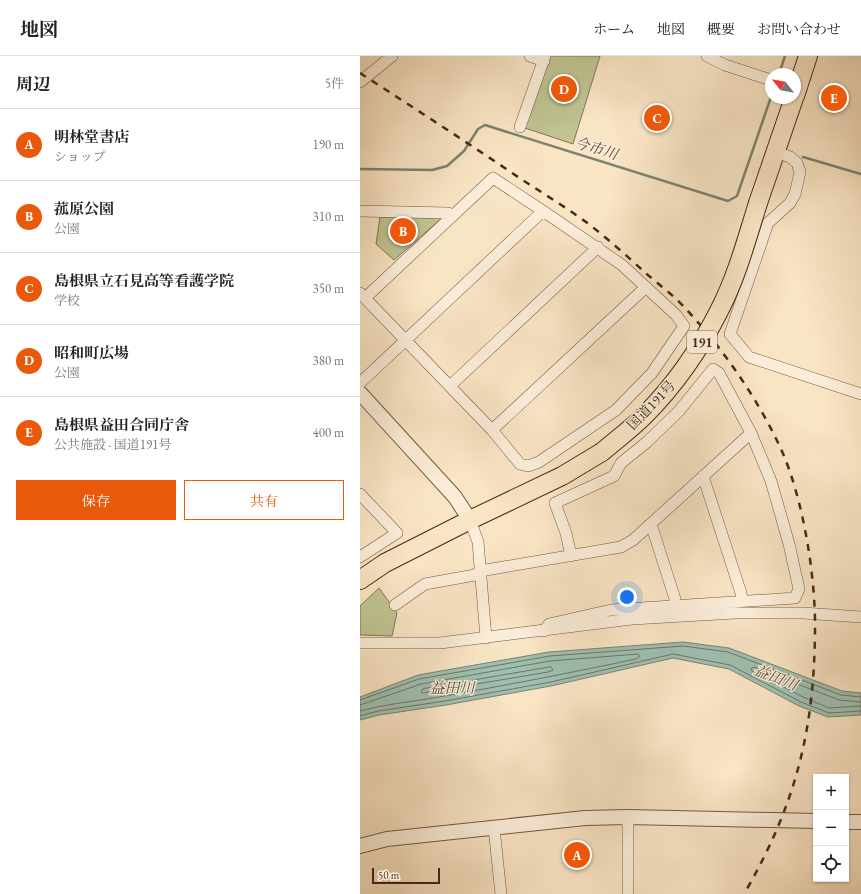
<!DOCTYPE html>
<html lang="ja">
<head>
<meta charset="utf-8">
<style>
	:root { --surface:#fff; --page:#f6f6f6; --text:#222; --muted:#767676; --line:#e0e0e0; --accent:#ea580c }
	body { margin:0; font-family:"EB Garamond","Noto Serif JP",serif; background:var(--page); color:var(--text) }
	.controls { position:absolute; right:12px; bottom:12px; display:grid; overflow:hidden; border-radius:0px; box-shadow:0 1px 3px #0004 }
	.controls button { width:36px; height:36px; display:grid; place-items:center; padding:0; border:0; border-bottom:1px solid var(--line); background:var(--surface); color:var(--text); font:20px sans-serif }
	.compass { position:absolute; left:405px; top:12px; width:36px; height:36px; border-radius:50%; background:var(--surface); box-shadow:0 1px 3px #0004; rotate:301deg }
	.scale { position:absolute; left:12px; bottom:10px; width:68px; box-sizing:border-box; padding-left:4px; border:2px solid #472914; border-top:0; font-size:11px; line-height:14px; white-space:nowrap; color:#472914; -webkit-text-stroke:3px #fbedd9; paint-order:stroke }
	.you { position:absolute; left:267px; top:541px; width:14px; height:14px; margin:-10px; border:3px solid #fff; border-radius:50%; background:#1a73e8; box-shadow:0 0 0 6px #1a73e833 }
	.badge { display:grid; place-items:center; width:26px; height:26px; border-radius:50%; background:var(--accent); color:#fff; font-size:13px; font-weight:700 }
	.pin { position:absolute; translate:-50% -50%; border:2px solid #fff; box-shadow:0 1px 4px #0006 }
	.list { margin:0; padding:0; list-style:none }
	h2 { display:flex; justify-content:space-between; align-items:center; height:52px; margin:0; padding:0 16px; font-size:17px }
	h2 small { font-size:13px; font-weight:400; color:var(--muted) }
	.list li { display:grid; grid-template-columns:26px 1fr auto; gap:12px; align-items:center; box-sizing:border-box; height:72px; padding:0 16px; border-top:1px solid var(--line) }
	.list b { display:block; font-size:15px; white-space:nowrap }
	.list p { margin:0; font-size:13px; white-space:nowrap; color:var(--muted) }
	.list em { font-size:13px; font-style:normal; color:var(--muted) }
	.actions { display:flex; gap:8px; padding:12px 16px }
	.actions a { flex:1; padding:9px 0; border:1px solid var(--accent); border-radius:0px; text-align:center; font-size:14px; color:var(--accent) }
	.actions .main { background:var(--accent); color:#fff }
	.icon { flex:none; width:22px; height:22px; fill:none; stroke:currentColor; stroke-width:2; stroke-linecap:round; stroke-linejoin:round }
	.map { position:relative; flex:none; width:501px; height:838px; overflow:hidden }
	header { display:flex; align-items:center; gap:24px; box-sizing:border-box; height:56px; padding:0 20px; background:var(--surface); border-bottom:1px solid var(--line) }
	header strong { font-size:19px }
	nav { display:flex; gap:22px; margin-inline-start:auto; font-size:14px }
	main { display:flex }
	aside { flex:1; background:var(--surface) }
	.map>svg:first-child { display:block }
</style>
</head>
<body>
<header>
<strong>地図</strong>
<nav><a>ホーム</a><a>地図</a><a>概要</a><a>お問い合わせ</a></nav>
</header>
<main>
<aside>
<h2>周辺<small>5件</small></h2>
<ul class="list">
<li><span class="badge">A</span><div><b>明林堂書店</b><p>ショップ</p></div><em>190 m</em></li>
<li><span class="badge">B</span><div><b>菰原公園</b><p>公園</p></div><em>310 m</em></li>
<li><span class="badge">C</span><div><b>島根県立石見高等看護学院</b><p>学校</p></div><em>350 m</em></li>
<li><span class="badge">D</span><div><b>昭和町広場</b><p>公園</p></div><em>380 m</em></li>
<li><span class="badge">E</span><div><b>島根県益田合同庁舎</b><p>公共施設 · 国道191号</p></div><em>400 m</em></li>
</ul>
<div class="actions"><a class="main">保存</a><a>共有</a></div>
</aside>
<div class="map">
<svg width="501" height="838" viewBox="0 0 501 838">
	<rect width="100%" height="100%" fill="#f9e4c4"/>
	<filter id="stains"><feTurbulence type="fractalNoise" baseFrequency=".005" numOctaves="4"/><feColorMatrix values="0 0 0 0 .2 0 0 0 0 .09 0 0 0 0 .02 0 0 0 .5 -.17"/></filter>
	<radialGradient id="worn" r=".72"><stop offset=".6" stop-color="#630" stop-opacity="0"/><stop offset="1" stop-color="#630" stop-opacity=".3"/></radialGradient>
	<path fill="#c0c392" stroke="#847653" d="M188 0H240L213 88 165 72Z
		M20 161 82 162 34 204 16 188Z
		M19 532 37 557 32 580 0 579V550Z"/>
	<path fill="#9ebfb1" stroke="#7b8372" d="M323 586 369 592 482 635 501 637V659L468 661 439 650 369 613 313 602 191 630 86 649 19 659 0 664V641L58 619 189 596Z"/>
	<g fill="none" stroke-linecap="round" stroke-linejoin="round">
		<path stroke="#727462" stroke-width="1" d="M191 611 193 614 188 616 63 637 61 636 63 633Z
			M0 644 59 623 190 600 323 590 368 596 481 639 501 641
			M501 646 479 644 394 611 391 613 392 615 443 641 469 652 501 650
			M0 649 61 628 190 605 278 598 280 600 276 603C215 616 153 628 90 639 60 645 30 647 0 655
			M0 660 18 655 85 645 191 626 313 598 370 609 441 646 469 657 501 655"/>
		<path stroke="#7b8372" stroke-width="2.5" d="M419 18 425 0
			M443 101 501 118
			M0 113 72 114 87 110 104 95 118 73 125 69 368 145 377 140 411 41"/>
		<g stroke="#745840" stroke-width="12">
			<path id="minor" d="M170 0 184 5
				M347 0 365 9 411 24
				M0 26 32 0
				M160 71 185 0
				M416 96 430 101 437 107 440 116 435 138 430 147 408 167 370 278 389 301 501 338
				M0 155 88 157 92 160
				M0 237 132 374 160 408 168 410 179 406 256 354 292 317 324 270 316 259 262 209 183 155 0 327
				M5 242 133 122 183 155
				M90 330 238 191
				M132 374 286 231
				M343 420 381 537 382 545
				M0 438 37 477 0 501
				M110 464 118 486 126 582
				M289 469 293 474 315 543V549
				M35 549 65 528 115 519 120 515 261 491 273 484 391 377
				M184 575 189 568 251 554 435 542 439 533 429 488 411 425 391 377 359 317 353 313 319 355 287 386 261 407 254 420 195 447 206 477 211 500
				M0 587H80L272 563 375 557H443L501 561
				M268 761V838
				M134 772 141 838"/>
		</g>
		<g stroke="#745840" stroke-width="16">
			<path id="tertiary" d="M0 337 95 441 110 464
				M486 766H501
				M0 790 27 783 225 762 268 761 456 765"/>
		</g>
		<g stroke="#472914" stroke-width="20">
			<path id="trunk" d="M435 40 448 0
				M398 147 434 42
				M0 524 25 507 110 464 202 420 242 396"/>
		</g>
		<use href="#minor" stroke="#fbedd9" stroke-width="11"/>
		<use href="#tertiary" stroke="#fbedd9" stroke-width="14"/>
		<use href="#trunk" stroke="#f9e4c4" stroke-width="18"/>
		<path stroke="#472914" stroke-width="2.5" stroke-dasharray="7 7" stroke-linecap="butt" d="M0 17C54 52 108 87 161 123 181 136 202 149 222 163 245 180 268 201 289 220 301 230 314 240 324 251 362 291 398 343 421 393 443 442 456 521 455 576 454 677 435 750 384 838"/>
		<g stroke="#472914" stroke-width="20" stroke-linecap="butt">
			<path id="trunk-bridge" d="M242 396C256 384 271 373 284 360 315 329 340 293 360 253 377 220 387 182 398 147"/>
		</g>
		<use href="#trunk-bridge" stroke="#f9e4c4" stroke-width="18"/>
	</g>
	<g text-anchor="middle" dominant-baseline="central" stroke-width="3" stroke-linejoin="round" paint-order="stroke">
		<rect fill="#fbedd9" stroke="#7d644f" stroke-width="1" x="327" y="275" width="30" height="22" rx="3"/>
		<g font-size="13" font-weight="bold" fill="#472914">
			<text x="342" y="286">191</text>
		</g>
		<g font-size="14" fill="#472914" stroke="#fbedd9">
			<text transform="translate(291 349) rotate(-46)">国道191号</text>
		</g>
		<g font-size="15" font-style="italic" fill="#5d4e3b" stroke="#fbedd9">
			<text transform="translate(236 92) rotate(17)">今市川</text>
			<text transform="translate(416 621) rotate(22)">益田川</text>
			<text x="92" y="631">益田川</text>
		</g>
	</g>
	<rect width="100%" height="100%" filter="url(#stains)"/>
	<rect width="100%" height="100%" fill="url(#worn)"/>
</svg>
<div class="controls">
<button>+</button>
<button>−</button>
<button><svg class="icon" aria-label="locate" viewBox="0 0 24 24"><circle cx="12" cy="12" r="6"/><path d="M12 2v4M12 18v4M2 12h4M18 12h4"/></svg></button>
</div>
<svg class="compass" viewBox="-18 -18 36 36"><path d="M0-13l5 13h-10z" fill="#e53935"/><path d="M0 13l5-13h-10z" fill="#767676"/></svg>
<div class="scale">50 m</div>
<div class="you"></div>
<div class="pin badge" style="left:217px;top:799px">A</div>
<div class="pin badge" style="left:43px;top:175px">B</div>
<div class="pin badge" style="left:297px;top:62px">C</div>
<div class="pin badge" style="left:204px;top:33px">D</div>
<div class="pin badge" style="left:474px;top:42px">E</div>
</div>
</main>
</body>
</html>
